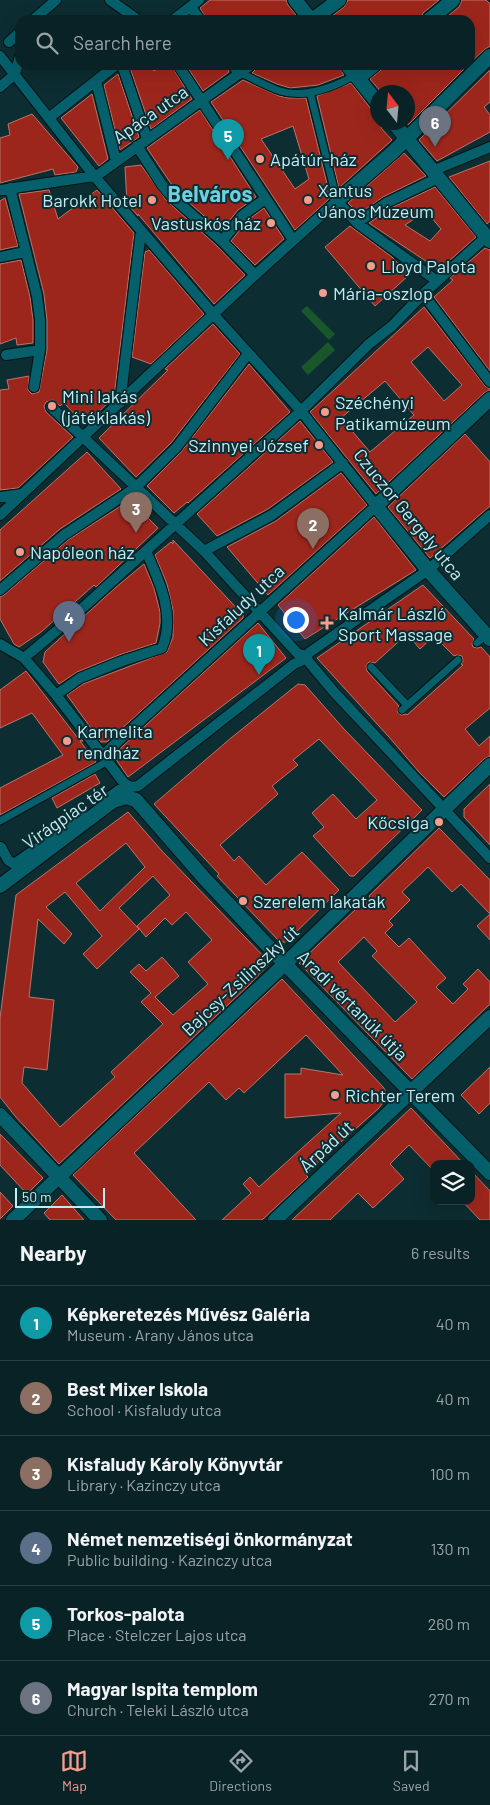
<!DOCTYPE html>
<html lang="en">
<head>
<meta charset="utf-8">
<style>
	:root { --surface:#092225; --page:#172f32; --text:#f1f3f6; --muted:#99a4a7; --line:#293f42; --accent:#f59d8f }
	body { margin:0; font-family:Barlow,sans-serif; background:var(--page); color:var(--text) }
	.controls { position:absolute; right:15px; bottom:15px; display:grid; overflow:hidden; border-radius:10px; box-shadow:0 5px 20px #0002 }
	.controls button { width:45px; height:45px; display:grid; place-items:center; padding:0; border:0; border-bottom:1px solid var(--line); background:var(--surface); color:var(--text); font:25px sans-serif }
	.compass { position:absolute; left:370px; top:85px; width:45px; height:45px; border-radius:50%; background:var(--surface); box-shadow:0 5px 20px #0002; rotate:344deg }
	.scale { position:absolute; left:15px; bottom:12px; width:90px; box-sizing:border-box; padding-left:5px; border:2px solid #c1eef6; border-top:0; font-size:14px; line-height:18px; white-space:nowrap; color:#c1eef6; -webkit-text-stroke:4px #0c2d31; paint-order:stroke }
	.you { position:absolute; left:295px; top:619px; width:18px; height:18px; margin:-12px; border:4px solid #fff; border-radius:50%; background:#1a73e8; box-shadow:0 0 0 8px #1a73e833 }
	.badge { display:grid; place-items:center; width:32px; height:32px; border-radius:50%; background:var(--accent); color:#fff; font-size:16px; font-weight:700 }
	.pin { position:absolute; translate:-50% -41px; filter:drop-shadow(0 1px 2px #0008) }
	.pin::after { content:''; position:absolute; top:26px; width:18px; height:15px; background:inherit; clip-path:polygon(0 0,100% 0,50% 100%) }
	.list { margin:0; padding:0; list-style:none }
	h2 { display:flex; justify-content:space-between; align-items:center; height:65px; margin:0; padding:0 20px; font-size:21px }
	h2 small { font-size:16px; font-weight:400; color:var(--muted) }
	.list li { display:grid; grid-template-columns:32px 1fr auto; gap:15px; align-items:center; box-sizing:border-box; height:75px; padding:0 20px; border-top:1px solid var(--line) }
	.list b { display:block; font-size:19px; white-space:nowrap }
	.list p { margin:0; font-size:16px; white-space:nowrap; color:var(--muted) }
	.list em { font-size:16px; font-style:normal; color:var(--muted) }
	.icon { flex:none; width:28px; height:28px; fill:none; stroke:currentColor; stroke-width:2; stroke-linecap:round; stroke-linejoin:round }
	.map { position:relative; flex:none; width:490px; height:1220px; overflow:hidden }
	.search { position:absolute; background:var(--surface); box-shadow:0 5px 20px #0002; left:15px; right:15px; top:15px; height:55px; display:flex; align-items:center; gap:12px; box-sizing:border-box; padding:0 18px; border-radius:15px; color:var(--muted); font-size:19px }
	.sheet { height:515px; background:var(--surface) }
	nav { display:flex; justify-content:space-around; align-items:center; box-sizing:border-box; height:70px; border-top:1px solid var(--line); background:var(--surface); font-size:14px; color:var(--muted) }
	nav a { display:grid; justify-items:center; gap:2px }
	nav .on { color:var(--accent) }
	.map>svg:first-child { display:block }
</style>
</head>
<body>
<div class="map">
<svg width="490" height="1220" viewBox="0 0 490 1220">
	<rect width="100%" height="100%" fill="#0c2d31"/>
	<path fill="#1a562b" d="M307 306 335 334 329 340 301 311Z
		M328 342 335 350 308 375 301 367Z"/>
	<path fill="#9d261c" stroke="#bd7469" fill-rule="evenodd" d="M210 0H286L288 5 300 20H207L200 8Z
		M348 0H439L423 13 420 20H327L344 7Z
		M462 0H486L490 4V46L484 50 470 63V20H443L459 7Z
		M129 65H149L154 71 162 65H171L192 99 151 129Z
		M186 65H226L229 72 203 91Z
		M258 65H338L344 75 318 85 290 88 277 84 252 73 257 68Z
		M383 65H468L408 125V92H381L370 79 380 71Z
		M490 70V102L484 107 490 115V132L437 161 419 140Z
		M118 74 139 137 120 150 104 85Z
		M243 80 279 96 289 98H306L330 196 329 199 295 230 211 102ZM293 126 309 179 295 189 261 139Z
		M351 83 371 109 378 112V122H384L381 128 392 140 339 188 317 96Z
		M92 94 108 159 99 166 61 118Z
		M200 110 256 197 238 210 221 231 176 191 147 148Z
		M32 114 78 167 76 172 55 175 53 169 0 183V138L10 135 8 124Z
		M404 153 426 176 383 197 359 214 348 203Z
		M490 161V221L487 224 449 177Z
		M141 165 166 200 217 246 245 275 214 304 138 214V216L127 204 125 167Z
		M435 187 476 237 439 270 369 223 389 209ZM426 211 441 229 430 241 405 225Z
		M49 190 58 219 97 190 134 233 114 397 85 425 64 403 60 406 53 400 46 402 44 406 46 412 73 437 18 488 0 490V390L9 389 7 380 29 376 28 390 32 394 39 392 47 350V320L44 294 19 194Z
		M5 198 18 246 0 250V201Z
		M264 208 284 239 255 265 231 241 248 220Z
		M350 226 392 257 409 275 375 306 325 247Z
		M485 248 490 250V371L434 297 453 280 450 278Z
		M149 250 204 314 151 364 132 357 145 252Z
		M21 260 30 297 33 320V343L17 345 16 338 0 344V264Z
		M424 307 485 386 490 389V390L484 393 376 494 310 412ZM428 347 462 385 444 401 411 362ZM385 381 414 415 370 452 341 418Z
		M213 324 240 354 171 443 136 477 99 438 168 370 165 369Z
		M249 364 290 412 188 503 187 502 174 513 147 486 181 452Z
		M300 421 333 462 268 509 217 536 197 514Z
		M465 434 490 462V506L430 558 388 507Z
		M87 452 121 489 60 529 0 581V530Z
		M341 473 367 505 268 595 227 547 276 521Z
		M130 500 158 528 96 587 94 585 41 632 19 647 14 644 0 619V597L4 595 68 540Z
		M374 517 416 570 305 639 278 605Z
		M173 540 243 615V618L107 742H101L67 695 83 684 167 652 173 637V610L167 584 155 555 171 542 173 544Z
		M144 564 154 588 160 612V623L156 643 119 655 77 672 59 684 43 662 45 652 115 588Z
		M423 585 474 639 472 644 473 647 478 648 481 647 490 657V708L465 729 479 746 490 736V756L484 759 444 797 419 772 389 737 317 658ZM407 634 420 649 434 636 454 656 457 655 462 656 463 661 461 664 463 665 407 715 406 714 401 715 397 712 399 706 367 671 366 666 369 662 375 663Z
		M258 623 286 658 128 777 113 755Z
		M26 671 77 737 79 736 83 741H80L96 762 0 815V788L63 755 32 713 0 728V690Z
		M298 684 305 685 344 729 422 810 354 876H350L313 836 324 827 312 813 333 794 356 819 377 800 319 739 293 760 298 765 272 786 278 794 220 845 234 861 239 856 266 885 302 852 339 890 286 942H280L217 876 219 874 154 804 231 738Z
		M95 774 100 783 57 808 52 798Z
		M490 784V845L464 817V809Z
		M128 812 162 851 270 963 248 986 59 1164 15 1116 0 1097V1018L16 895ZM126 843 145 867 100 911 76 883ZM153 876 170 895 137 926 146 937 165 918 172 925 186 912 212 940 188 962 208 984 173 1015 155 997 179 976 162 957 146 971 139 964 130 972 151 993 141 1002 163 1024 111 1072 115 1077 60 1127 22 1083 24 1067 47 1070 54 1000 29 997 38 919 64 944 72 934 46 907 65 892 102 936 83 954 97 969 139 929 119 908Z
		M439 828 490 880V940L477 926 490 914 461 884 452 892 428 867 402 892 410 900 389 921 393 925 385 933 399 947 409 938 446 978 436 987 453 1004 468 989 463 984 478 969 490 982V1004L412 1079 299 963 357 908 358 909 370 898 369 896ZM364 937 377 951 372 956 417 1002 395 1022 338 962Z
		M282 979 384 1088 386 1093 385 1100 379 1108 305 1174 308 1177 262 1220H222L251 1193 243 1184 250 1177 259 1187 341 1113 285 1118V1074H301V1068L343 1075 306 1035 244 1093 239 1088 226 1100 209 1082 134 1153 196 1220H116L73 1175Z
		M490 1067V1103L479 1114 461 1095Z
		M411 1108 464 1164H434V1171L409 1145 390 1164 404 1179 373 1208 358 1193 330 1220H292Z
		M0 1134 43 1178 27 1194 0 1165Z
		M471 1171 490 1191V1220H480L462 1201H471Z
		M0 1192 13 1206 0 1219Z
		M62 1195 84 1220H50L44 1213Z"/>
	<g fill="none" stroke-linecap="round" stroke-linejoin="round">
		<g stroke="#061315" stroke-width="9">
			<path id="service" d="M241 73C254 79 267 87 280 91 304 99 335 87 355 75
				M310 92 337 201
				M477 643 486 635
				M371 667 407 705
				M402 710 458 660
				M0 821 108 761"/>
		</g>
		<g stroke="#061315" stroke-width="12">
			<path id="pedestrian" d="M110 0 138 20
				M191 7 200 20
				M33 20 56 0
				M173 20 199 0
				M9 42 20 32
				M0 56 95 177 214 315 301 411 376 506 103 755
				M122 65 147 139
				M178 65 293 240
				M233 65 239 74
				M15 74 20 56
				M96 81 116 161
				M0 87 15 74
				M50 117 116 65
				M137 146 162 185 171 196 222 241 255 275
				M432 171 490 147
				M95 177 251 65
				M10 188 37 296 40 320V350L34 387
				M0 190 94 176
				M357 223 386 203 438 178
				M222 241 243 215 265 199
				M0 257 25 252
				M423 294 490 382
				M6 355 40 350
				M120 403 141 231
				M51 407 204 551 298 654 303 655 334 692 490 858
				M0 497 22 494
				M0 515 255 275 337 201 357 223 437 281
				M204 551 272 515 343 463
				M0 590 64 535 135 488 176 448 248 354
				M0 644 24 658 56 695 124 783 130 787 138 786 294 664 301 661 310 652 428 570 490 515
				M24 658 67 622 301 411 369 344 392 326 423 294 487 236
				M56 695 80 678 122 661 162 648C176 615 159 581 146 551
				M105 800 126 785
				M1 847 8 860 14 864 83 816"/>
		</g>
		<g stroke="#061315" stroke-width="16">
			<path id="minor" d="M295 0 311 20
				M312 20 339 0
				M429 20 453 0
				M347 65 378 103
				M358 78 374 65
				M393 122 490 241
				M337 201 393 152 490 56
				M490 399 376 506 428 570 490 639
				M0 886 113 801 126 797 136 800 204 878 284 963 490 1173
				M0 1115 100 1220
				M13 1220 291 958 490 765
				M275 1220 490 1017"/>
		</g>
		<use href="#service" stroke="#05606c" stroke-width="7"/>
		<use href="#pedestrian" stroke="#05606c" stroke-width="10"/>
		<use href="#minor" stroke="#05606c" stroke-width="14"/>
	</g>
	<g fill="#f59d8f" stroke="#0c2d31" stroke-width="2">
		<circle cx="260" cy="159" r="5"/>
		<circle cx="152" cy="200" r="5"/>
		<circle cx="308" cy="200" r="5"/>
		<circle cx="271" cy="223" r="5"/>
		<circle cx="371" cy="266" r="5"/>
		<circle cx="323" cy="293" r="5"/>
		<circle cx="52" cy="406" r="5"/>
		<circle cx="325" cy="412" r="5"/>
		<circle cx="319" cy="445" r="5"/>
		<circle cx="20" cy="552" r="5"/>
		<path d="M324.5 615.5h5v5h5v5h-5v5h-5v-5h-5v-5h5z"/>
		<circle cx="67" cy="741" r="5"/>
		<circle cx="439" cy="822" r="5"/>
		<circle cx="243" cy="901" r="5"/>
		<circle cx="335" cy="1095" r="5"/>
	</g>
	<g text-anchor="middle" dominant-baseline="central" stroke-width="4" stroke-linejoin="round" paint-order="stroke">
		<g font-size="18" fill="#c1eef6" stroke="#0c2d31">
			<text transform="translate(150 114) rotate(-35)">Apáca utca</text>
			<text transform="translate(409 514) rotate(51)">Czuczor Gergely utca</text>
			<text transform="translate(241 605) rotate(-43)">Kisfaludy utca</text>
			<text transform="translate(65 816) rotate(-35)">Virágpiac tér</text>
			<text transform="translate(240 980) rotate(-43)">Bajcsy-Zsilinszky út</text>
			<text transform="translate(353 1005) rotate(45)">Aradi vértanúk útja</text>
			<text transform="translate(326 1146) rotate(-43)">Árpád út</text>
		</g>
		<g font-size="18" fill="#c1eef6" stroke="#0c2d31" text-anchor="start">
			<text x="270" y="159">Apátúr-ház</text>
			<text x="318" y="190">Xantus<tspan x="318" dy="21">János Múzeum</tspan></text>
			<text x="142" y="200" text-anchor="end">Barokk Hotel</text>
			<text x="261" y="223" text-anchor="end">Vastuskós ház</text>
			<text x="381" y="266">Lloyd Palota</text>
			<text x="333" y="293">Mária-oszlop</text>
			<text x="62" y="396">Mini lakás<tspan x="62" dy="21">(játéklakás)</tspan></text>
			<text x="335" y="402">Széchényi<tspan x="335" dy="21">Patikamúzeum</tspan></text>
			<text x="309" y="445" text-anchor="end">Szinnyei József</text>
			<text x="30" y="552">Napóleon ház</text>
			<text x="338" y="613">Kalmár László<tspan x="338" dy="21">Sport Massage</tspan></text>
			<text x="77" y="731">Karmelita<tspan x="77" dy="21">rendház</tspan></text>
			<text x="429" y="822" text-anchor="end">Kőcsiga</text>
			<text x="253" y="901">Szerelem lakatak</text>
			<text x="345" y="1095">Richter Terem</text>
		</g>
		<g font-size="22" font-weight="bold" fill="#6dcfdf" stroke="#0c2d31">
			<text x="210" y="193">Belváros</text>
		</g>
	</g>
</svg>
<div class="controls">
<button><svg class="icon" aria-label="layers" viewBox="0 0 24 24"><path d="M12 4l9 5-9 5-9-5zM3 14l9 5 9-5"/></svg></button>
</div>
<svg class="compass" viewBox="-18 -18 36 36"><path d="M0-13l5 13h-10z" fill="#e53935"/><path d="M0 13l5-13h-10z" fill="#99a4a7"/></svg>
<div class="scale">50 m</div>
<div class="you"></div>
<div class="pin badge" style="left:259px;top:675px;background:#0f9aa8">1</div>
<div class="pin badge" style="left:313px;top:549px;background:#8d6e63">2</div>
<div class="pin badge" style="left:136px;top:533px;background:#8d6e63">3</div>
<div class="pin badge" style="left:69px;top:642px;background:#5c6f8a">4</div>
<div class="pin badge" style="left:228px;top:160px;background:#0f9aa8">5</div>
<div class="pin badge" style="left:435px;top:147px;background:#6b7280">6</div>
<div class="search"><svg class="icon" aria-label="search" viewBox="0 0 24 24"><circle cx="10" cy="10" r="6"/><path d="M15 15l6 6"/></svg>Search here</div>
</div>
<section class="sheet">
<h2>Nearby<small>6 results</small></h2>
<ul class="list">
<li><span class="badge" style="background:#0f9aa8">1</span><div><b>Képkeretezés Művész Galéria</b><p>Museum · Arany János utca</p></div><em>40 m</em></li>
<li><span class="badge" style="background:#8d6e63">2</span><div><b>Best Mixer Iskola</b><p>School · Kisfaludy utca</p></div><em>40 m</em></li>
<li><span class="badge" style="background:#8d6e63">3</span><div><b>Kisfaludy Károly Könyvtár</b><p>Library · Kazinczy utca</p></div><em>100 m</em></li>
<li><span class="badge" style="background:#5c6f8a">4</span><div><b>Német nemzetiségi önkormányzat</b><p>Public building · Kazinczy utca</p></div><em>130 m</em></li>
<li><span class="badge" style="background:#0f9aa8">5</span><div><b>Torkos-palota</b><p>Place · Stelczer Lajos utca</p></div><em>260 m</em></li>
<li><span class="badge" style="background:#6b7280">6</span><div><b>Magyar Ispita templom</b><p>Church · Teleki László utca</p></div><em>270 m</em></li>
</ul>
</section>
<nav>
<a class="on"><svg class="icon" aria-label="map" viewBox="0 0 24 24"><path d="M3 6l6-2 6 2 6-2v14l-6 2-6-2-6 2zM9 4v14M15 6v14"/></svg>Map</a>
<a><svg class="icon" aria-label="directions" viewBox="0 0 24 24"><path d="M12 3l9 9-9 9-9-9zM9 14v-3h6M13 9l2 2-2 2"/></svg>Directions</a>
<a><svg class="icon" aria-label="saved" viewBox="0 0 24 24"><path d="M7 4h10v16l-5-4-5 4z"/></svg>Saved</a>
</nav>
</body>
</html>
